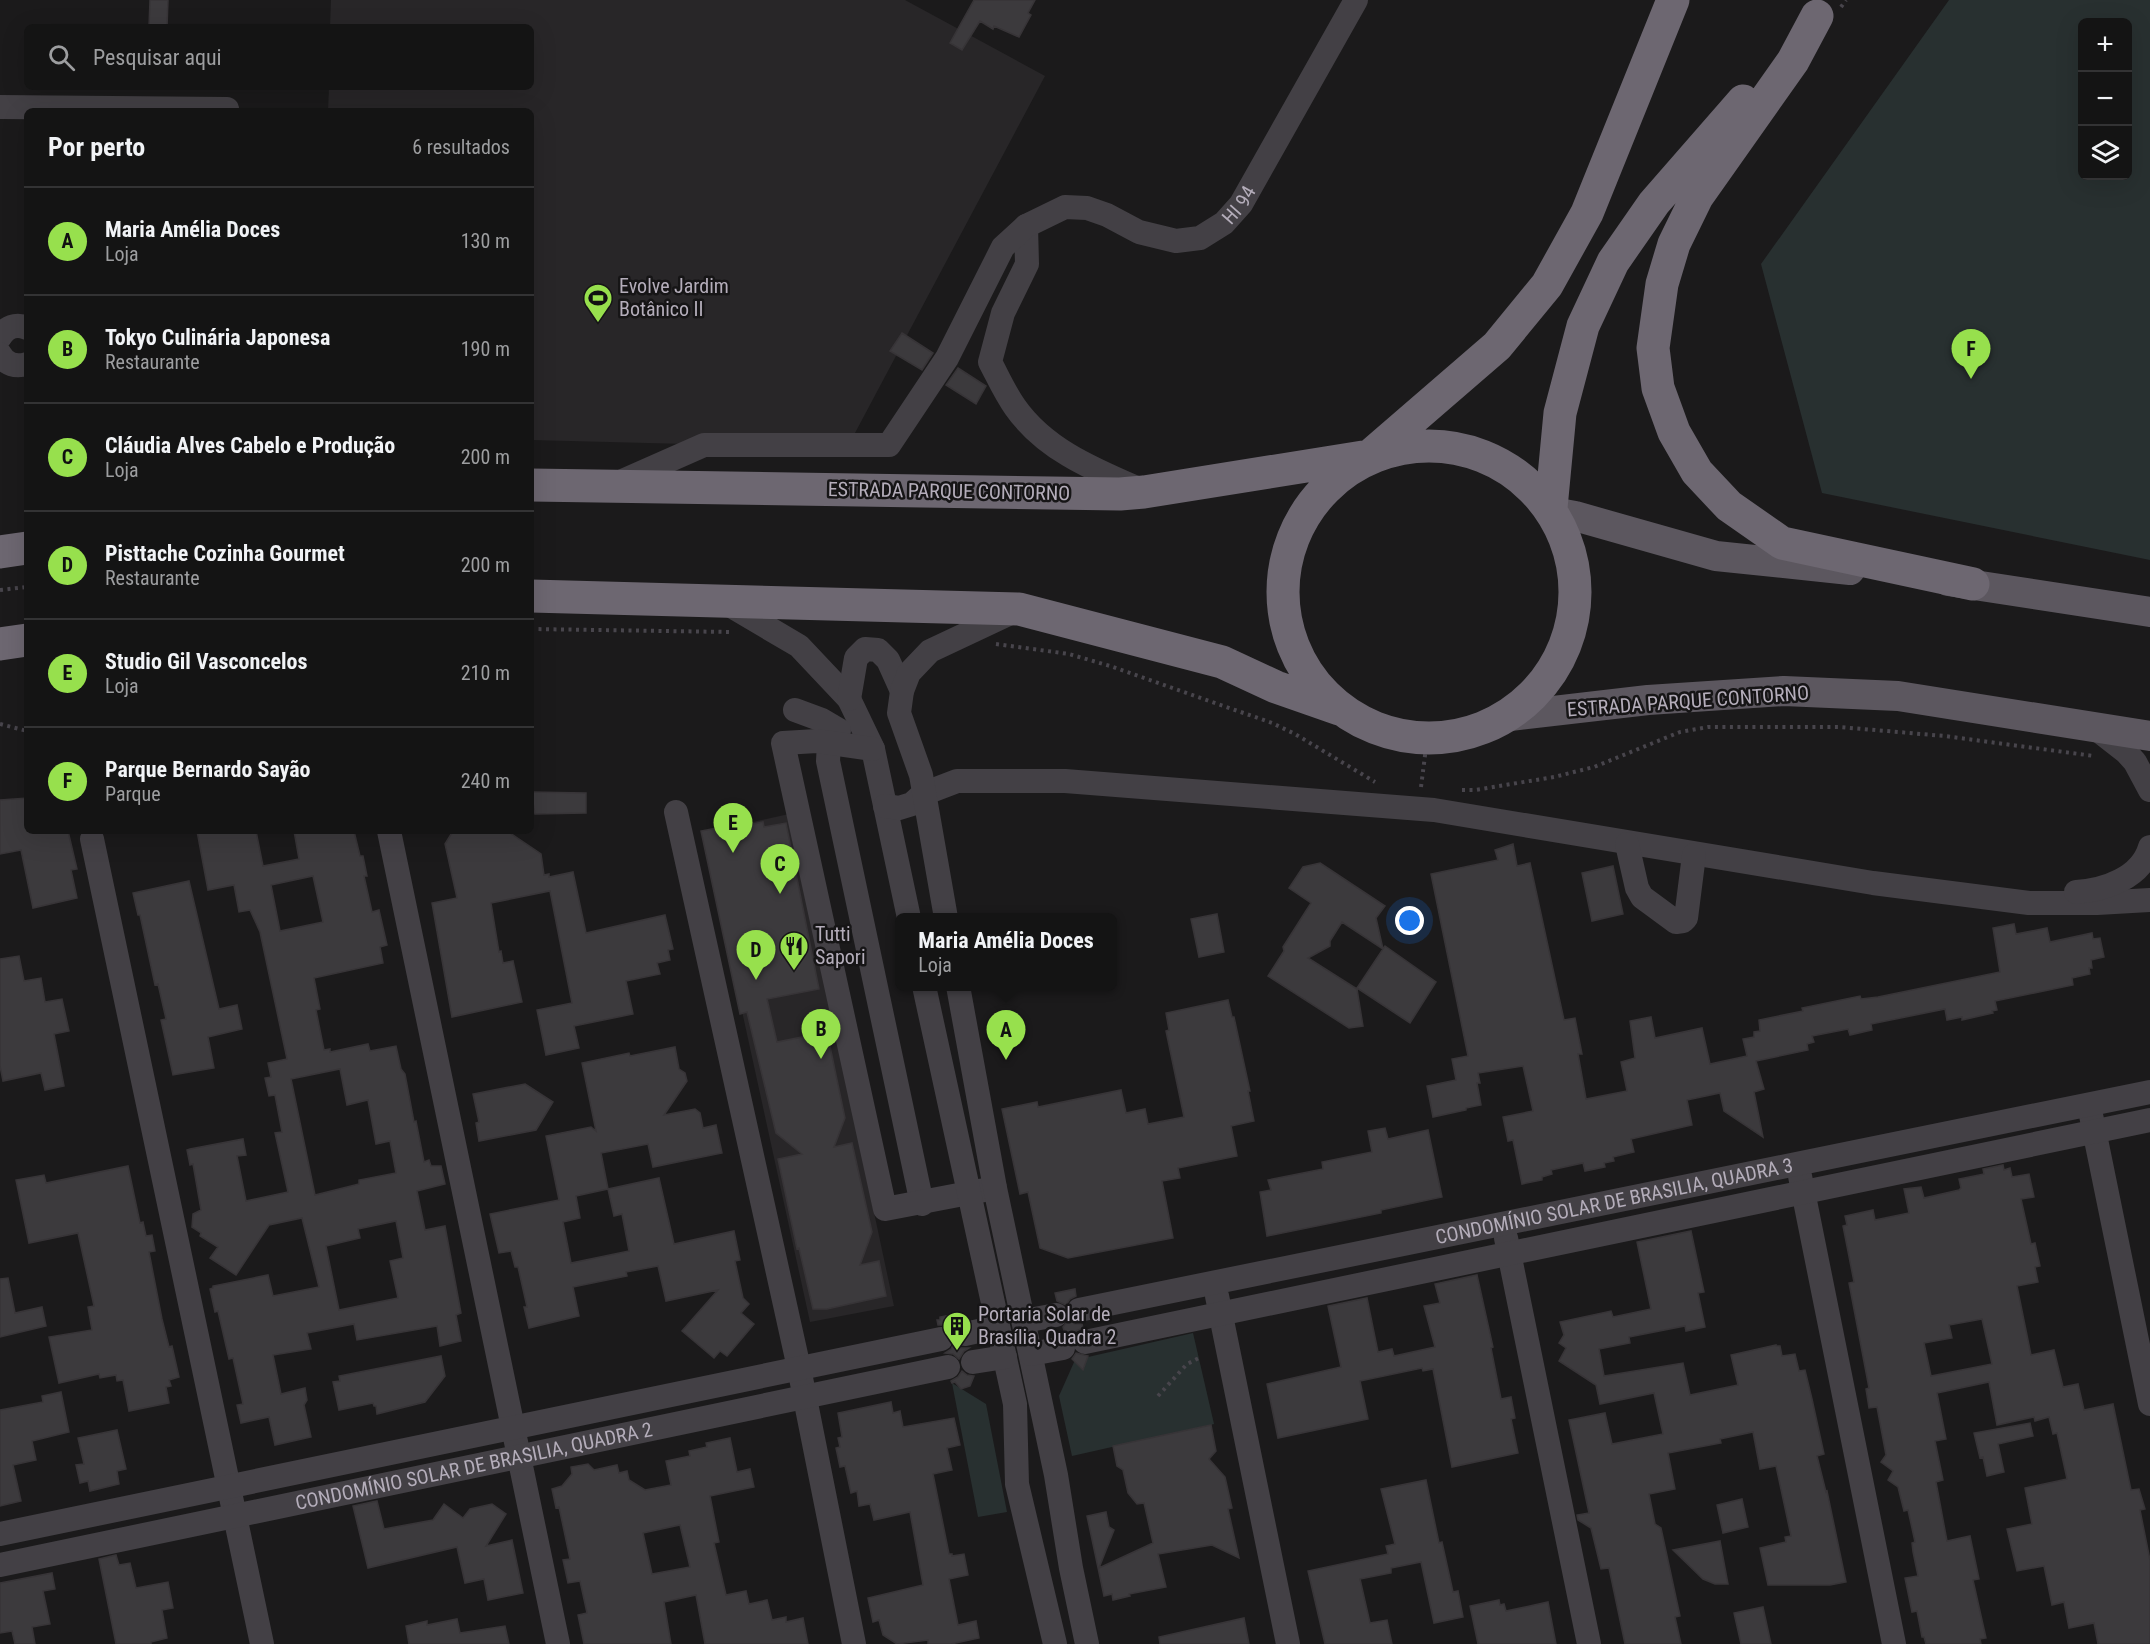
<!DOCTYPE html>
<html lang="pt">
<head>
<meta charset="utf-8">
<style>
	:root { --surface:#141414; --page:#1d1d1d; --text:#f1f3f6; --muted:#9d9ea0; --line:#333334; --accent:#97e04d }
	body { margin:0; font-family:"Roboto Condensed",sans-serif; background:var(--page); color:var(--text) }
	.controls { position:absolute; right:18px; top:18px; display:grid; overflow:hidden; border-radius:9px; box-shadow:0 6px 24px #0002 }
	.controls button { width:54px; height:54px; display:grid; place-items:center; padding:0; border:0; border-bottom:2px solid var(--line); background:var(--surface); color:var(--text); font:30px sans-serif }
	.you { position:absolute; left:1410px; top:921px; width:21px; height:21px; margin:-15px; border:4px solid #fff; border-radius:50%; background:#1a73e8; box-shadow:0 0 0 9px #1a73e833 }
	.badge { display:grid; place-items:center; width:39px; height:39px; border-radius:50%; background:var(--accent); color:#111; font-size:20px; font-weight:700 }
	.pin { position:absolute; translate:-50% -50px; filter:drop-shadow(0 2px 3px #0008) }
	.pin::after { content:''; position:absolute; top:32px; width:21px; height:18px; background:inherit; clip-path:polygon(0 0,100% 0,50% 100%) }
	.popup { position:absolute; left:895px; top:913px; width:222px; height:78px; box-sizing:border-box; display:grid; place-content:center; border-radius:9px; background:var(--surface); filter:drop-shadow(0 2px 4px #0005); font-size:20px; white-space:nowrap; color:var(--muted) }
	.popup b { font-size:22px; color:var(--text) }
	.popup::after { content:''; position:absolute; left:50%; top:100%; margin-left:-12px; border:12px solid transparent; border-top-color:var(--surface) }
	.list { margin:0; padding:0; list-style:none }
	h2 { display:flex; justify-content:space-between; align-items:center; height:78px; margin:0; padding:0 24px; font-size:26px }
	h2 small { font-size:20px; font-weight:400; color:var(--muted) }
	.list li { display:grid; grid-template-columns:39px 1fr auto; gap:18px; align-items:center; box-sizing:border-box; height:108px; padding:0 24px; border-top:2px solid var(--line) }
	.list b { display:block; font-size:22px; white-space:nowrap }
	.list p { margin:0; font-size:20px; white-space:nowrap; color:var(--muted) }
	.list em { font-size:20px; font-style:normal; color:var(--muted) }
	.icon { flex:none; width:33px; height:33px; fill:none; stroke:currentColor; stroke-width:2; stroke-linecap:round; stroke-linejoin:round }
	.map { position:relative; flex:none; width:2150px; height:1644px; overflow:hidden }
	.search { position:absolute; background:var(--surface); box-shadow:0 6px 24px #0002; left:24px; top:24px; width:510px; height:66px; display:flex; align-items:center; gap:15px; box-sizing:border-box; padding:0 21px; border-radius:9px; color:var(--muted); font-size:22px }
	.panel { position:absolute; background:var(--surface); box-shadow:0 6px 24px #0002; left:24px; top:108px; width:510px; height:726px; border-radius:9px }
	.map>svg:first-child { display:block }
</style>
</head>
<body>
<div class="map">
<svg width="2150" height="1644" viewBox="0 0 2150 1644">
	<rect width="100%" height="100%" fill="#1b1a1b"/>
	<path fill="#282628" d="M331 0H905L1045 76 847 448 531 440V111H328L329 87H531V27H330Z
		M789 814 894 1306 810 1322 703 833Z"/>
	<path fill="#283030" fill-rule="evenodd" d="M1949 0H2150V560L1822 493 1761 264ZM2128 22V176H2082V22Z
		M1193 1333 1214 1424 1072 1456 1059 1396 1075 1360Z
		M952 1383 986 1404 1007 1512 978 1517Z"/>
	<path fill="#3c3a3d" stroke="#373437" stroke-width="1.5" fill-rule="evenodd" d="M150 0H168L167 27H149Z
		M974 0H1035L1028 13 1031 15 1019 37 994 26 993 29 980 21 962 50 950 43Z
		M902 333 933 353 922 370 890 351Z
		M958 368 986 386 976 404 946 385Z
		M531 792 586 793V813L535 814Z
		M27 798V831H68L77 869 71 870 77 898 33 908 21 850 0 854V800Z
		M747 818 748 825 763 822 764 827 786 823 819 989 767 999 777 1042 827 1032 845 1118 834 1147 852 1143 872 1232 860 1265 879 1261 886 1296 827 1309H813L799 1248 797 1249 778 1159 802 1154 776 1133 747 1012 740 1014 701 831 732 825 733 821Z
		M197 831H256L263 866 299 859 294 831H354L360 856H363L367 876H364L372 912 379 910 387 945 380 947 383 963 314 978 320 1009 316 1010 324 1050 330 1049V1052L368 1044 370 1051 396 1046 401 1069 405 1074 414 1122 416 1121 424 1162 429 1160 431 1166H441L445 1184 417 1191 425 1230 445 1226 461 1313 456 1315 461 1341 440 1346 437 1326 357 1340 354 1324 307 1333 311 1349 273 1355 281 1394 305 1388 307 1400 304 1405 311 1437 275 1445 269 1417 241 1423 237 1405 243 1404 233 1358 229 1359 218 1311 215 1312 210 1289 213 1288V1286L268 1275 273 1296 319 1287 302 1218 269 1225 236 1275 210 1258 218 1247 200 1236 201 1233 192 1227 193 1214 201 1210 193 1164 190 1165 187 1150 190 1149 243 1139 246 1155 237 1156 246 1201 288 1192 275 1133 282 1132 275 1095 269 1096 265 1078 271 1077 268 1063 287 1059 260 932 250 910 239 912 234 885 208 890ZM313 876 323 922 280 931 271 885ZM340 1069 347 1105 368 1100 376 1144 390 1141 396 1173 359 1180V1184L315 1195 291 1079ZM396 1221 403 1258 390 1261 398 1298 339 1310 326 1246 360 1238 358 1229Z
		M453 831H507L541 854 544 875 549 874V877L573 872 586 933 665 915 673 949 668 950 670 960 657 963 660 974 626 981 633 1014 574 1026 579 1048 546 1055 537 1010 572 1003 550 891 491 903 499 952 501 951 503 963 513 961 522 1002 452 1017 432 903 457 898 445 844Z
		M1513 844 1517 866 1530 863 1564 1020 1575 1018 1582 1054H1578L1586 1099 1627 1091 1621 1062 1635 1058 1630 1021 1651 1017 1655 1038 1702 1028 1710 1064 1747 1056 1743 1039 1754 1037V1032L1760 1031 1759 1020 1803 1011 1802 1008 1860 996 1861 999 1878 997 2000 972 1993 928 2014 924 2016 934 2047 928 2050 942 2092 933 2093 939 2100 938 2104 957 2091 960 2092 968H2089L2090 974 2072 978 2073 985 1995 1001 1997 1010 1992 1011 1993 1013 1962 1020V1017L1947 1020 1945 1009 1871 1024 1872 1030 1850 1035 1848 1029 1812 1036 1814 1042 1807 1044 1808 1050 1756 1061 1764 1089 1754 1092 1763 1137 1724 1111 1720 1093 1687 1100 1692 1125 1631 1139 1634 1152 1613 1157 1614 1161 1604 1163 1605 1167 1585 1171 1583 1163 1551 1170 1552 1174 1542 1177V1180L1522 1184 1513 1140 1508 1141 1503 1117 1533 1111 1523 1066 1478 1073 1480 1083H1477L1481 1105 1466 1108V1110L1433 1117 1427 1086 1456 1080 1452 1059 1468 1056 1431 874 1498 860 1495 850Z
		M1320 863 1385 906 1376 918 1383 949 1385 946 1436 982 1410 1023 1357 988 1383 949 1342 922 1330 941V946L1308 958 1357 989 1363 1026 1349 1028 1268 976 1284 951 1283 947 1311 903 1289 888 1303 867Z
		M1613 866 1623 914 1592 921 1582 873Z
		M189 881 219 1009 237 1005 242 1029 208 1037 214 1068 173 1075 161 1020 166 1019 158 984 155 985 140 915H138L133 893Z
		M1217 914 1224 952 1199 957 1191 919Z
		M19 956 24 981 41 978 45 1002 62 999 69 1031 54 1034 64 1086 45 1090 41 1073 3 1081 0 1066V959Z
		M1228 1000 1232 1017H1234L1250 1091H1248L1254 1121 1231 1126 1237 1156 1178 1168 1180 1178 1162 1181 1173 1238 1068 1258 1040 1248 1028 1192 1020 1194 1002 1109 1037 1102 1038 1107 1121 1090 1126 1113 1145 1109 1148 1124 1184 1117 1166 1031 1169 1030 1166 1013Z
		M675 1047 679 1069 685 1073 687 1081 664 1115 695 1109 700 1113 703 1128 716 1125 722 1153 653 1167 648 1144 601 1153 608 1189 659 1178 674 1244 734 1231 740 1260 735 1261 743 1298 749 1304 741 1313 754 1324 727 1356 720 1351 714 1358 682 1331 718 1290 666 1301 658 1266 626 1272 627 1276 573 1287 579 1316 529 1328 524 1307H527L518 1267H515L511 1251 499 1253 490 1214 559 1200 546 1136 591 1127 596 1131 582 1063 629 1053 630 1056ZM608 1189 614 1216 622 1214 629 1251 571 1263 563 1222 580 1218 576 1196Z
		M525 1084 553 1102 536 1130 479 1141 476 1123 479 1122 473 1094Z
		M1385 1128 1388 1139 1428 1130 1442 1197 1381 1210V1213L1267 1236 1260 1192 1271 1190 1268 1180 1323 1169 1322 1162 1372 1152 1368 1131Z
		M2003 1165 2004 1170 2010 1168 2012 1177 2029 1174 2034 1197 2021 1199 2031 1244 2035 1243 2040 1266 2035 1267 2038 1282 2017 1286 2031 1355 2054 1350 2063 1387 2078 1384 2084 1410 2113 1404 2131 1490 2139 1489 2145 1509 2140 1510 2150 1560V1644H2098L2094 1623 2069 1628 2064 1602 2052 1605 2044 1566 2017 1571 2007 1529 2032 1524 2025 1488 2067 1479 2057 1433 2053 1434 2049 1417 2035 1421 2034 1417 1997 1425 1989 1382 1937 1393 1946 1439 1935 1441 1943 1480 1936 1482 1947 1541 1970 1536 1979 1579 1973 1580 1986 1638 1980 1639 1981 1644H1926L1924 1637H1922L1917 1611 1912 1612 1905 1578 1918 1576 1913 1552 1912 1543 1915 1542 1908 1510 1904 1511 1898 1487 1888 1480 1893 1471 1881 1462 1886 1455 1877 1407 1869 1408 1866 1389 1869 1388 1849 1283 1854 1282 1843 1226 1847 1225 1845 1216 1873 1210 1875 1220 1909 1213 1904 1189 1921 1187 1924 1198 1959 1190 1961 1188 1959 1179 1984 1174 1983 1169ZM1982 1319 1992 1364 1931 1376 1924 1343 1952 1338 1949 1325Z
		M128 1166 140 1223 143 1222 146 1236 152 1235 155 1251 149 1252 162 1319 169 1347 172 1346 179 1377 169 1380 171 1386 166 1387 169 1403 129 1411 123 1380 117 1381 116 1375 100 1378 99 1374 59 1383 49 1337 92 1330 88 1307 94 1306 78 1233 29 1243 16 1180 44 1175 46 1183Z
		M1691 1231 1704 1292 1698 1293 1705 1327 1686 1331 1685 1326 1629 1337 1630 1343 1599 1349 1604 1376 1683 1363 1690 1395 1738 1385 1731 1355 1776 1345V1346H1780L1782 1356 1795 1354 1799 1371 1805 1370 1812 1399 1824 1454 1817 1456 1826 1492 1827 1491 1846 1582 1830 1585H1768L1760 1548 1786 1542 1785 1537 1791 1536 1776 1466 1760 1469 1753 1432 1720 1439 1721 1443 1668 1453 1675 1489 1649 1494 1655 1524 1661 1528 1680 1616 1675 1617 1681 1644H1625L1609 1568 1601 1569 1591 1528 1578 1520 1577 1515 1589 1513 1569 1420 1605 1413 1612 1444 1663 1434 1654 1393 1600 1404 1596 1385 1559 1361 1566 1348 1559 1343 1564 1335 1560 1322 1611 1311 1613 1317 1651 1309 1637 1242Z
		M1477 1275 1493 1347 1491 1348 1501 1399 1511 1397 1515 1418 1511 1419 1518 1453 1452 1467 1433 1369 1423 1371 1422 1368 1360 1381 1368 1419 1278 1438 1267 1384 1341 1367 1328 1306 1367 1298 1378 1352 1392 1349 1394 1356 1435 1347 1424 1306 1440 1303 1435 1284Z
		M8 1278 15 1313 42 1307 46 1326 0 1337V1279Z
		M1075 1289 1076 1296 1070 1299 1066 1305 1057 1301 1055 1293Z
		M960 1313 962 1320 955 1324 952 1330 945 1325H938L937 1320H940V1317Z
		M1069 1320 1075 1324H1082L1083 1328 1076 1331 1072 1337 1065 1334 1063 1327Z
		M954 1343 961 1348H969L964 1351 959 1359 953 1354 945 1353 951 1349Z
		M1076 1353 1088 1356 1083 1370 1072 1359Z
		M441 1356 445 1376 425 1402 377 1414 376 1406H374L373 1403 339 1410 333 1382 340 1381 339 1376Z
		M962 1371 967 1375 974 1376 970 1386 961 1389 955 1382 952 1383 951 1381 958 1377Z
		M61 1392 69 1432 32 1441 36 1460 13 1465 21 1501 0 1506V1410L43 1402 42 1396Z
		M891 1402 893 1413 900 1411 903 1427 954 1418 960 1445 947 1448 952 1470 933 1474 949 1554H952V1556L964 1554 968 1575 949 1579 958 1625 976 1621 979 1638 951 1644H928V1640L897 1644 883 1635 879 1620 873 1622 868 1598 923 1585 910 1512 874 1520 870 1504 859 1506 857 1491 851 1493 845 1466 840 1467 836 1448 840 1447 838 1438 842 1437 838 1413Z
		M2030 1423 2033 1436 1998 1444 2004 1472 1987 1476 1983 1457 1980 1458 1974 1433Z
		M1211 1425 1216 1451 1209 1459 1225 1477 1232 1508 1228 1509 1239 1558 1212 1545 1158 1554 1166 1587 1129 1594 1130 1596 1113 1600 1112 1594 1104 1596 1087 1516 1106 1512 1109 1527 1114 1530 1099 1568 1153 1543 1144 1503 1137 1504 1128 1493 1123 1470 1117 1466 1113 1446Z
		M117 1430 126 1469 117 1471 119 1484 90 1491 88 1481 80 1483 76 1465 84 1464 78 1438Z
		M730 1438 737 1472 750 1469 754 1487 710 1496 719 1542 714 1543 726 1595 746 1591 749 1604 767 1600 772 1620 786 1617V1622L803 1618 808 1644H705L696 1595 664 1602 671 1644H584L578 1615 587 1613 580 1581 568 1583 563 1560 570 1559 559 1507 556 1508 552 1489 562 1486 572 1474 571 1467 588 1464 594 1470 617 1465 619 1473 627 1471 629 1480 645 1490 671 1485 666 1461 690 1456 689 1451 707 1447 706 1443ZM680 1525 690 1567 652 1574 643 1533Z
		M1426 1480 1439 1543 1442 1542 1453 1592 1458 1591 1463 1617 1434 1623 1421 1562 1391 1568V1573L1360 1579 1370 1623 1387 1620 1392 1644H1325L1308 1571 1388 1554 1386 1546 1395 1544 1381 1489Z
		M1742 1499 1748 1527 1723 1533 1717 1505Z
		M377 1501 384 1529 433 1520 444 1504 463 1518 470 1509 492 1504 506 1514 486 1546 512 1540 523 1593 488 1600 484 1579 465 1583 457 1547 368 1568 353 1506Z
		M1720 1541 1728 1584H1715L1703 1579 1673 1550Z
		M116 1555 119 1565 130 1563 136 1588 168 1582 173 1608 162 1610 167 1638 151 1642V1644H116L99 1559Z
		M52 1573 55 1589 43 1591 50 1624 32 1627 35 1644H15L12 1631 0 1633V1583Z
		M1499 1600 1500 1605 1504 1604 1506 1611 1548 1602 1556 1644H1478L1470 1606Z
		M1763 1607 1771 1644H1741L1734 1613Z
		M1244 1618 1249 1644H1160L1159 1637Z
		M457 1619 460 1633 505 1626 509 1644H409L406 1626 427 1621V1625Z"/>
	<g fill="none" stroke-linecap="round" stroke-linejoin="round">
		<path stroke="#48454c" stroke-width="4" stroke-dasharray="3 4.5" stroke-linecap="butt" d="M1841 7 1846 0
			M0 590 27 587
			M531 629 731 632
			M996 644 1069 654 1110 666 1272 723 1295 734 1375 782
			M0 724 27 731
			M1421 787 1427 740
			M1462 790H1475L1554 777 1594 767 1680 732 1708 727H1839L1945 736 2094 756
			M1158 1396 1187 1364 1199 1358"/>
		<g stroke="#434045" stroke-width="24">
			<path d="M0 107 227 109"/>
			<path d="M1026 226 1027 264 1003 313 990 362C998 377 1005 393 1015 407 1045 450 1095 470 1141 490"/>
			<path d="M0 337C6 327 16 323 27 328"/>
			<path d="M0 354C6 365 16 367 27 364"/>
			<path id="s1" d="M618 483 704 445H889L947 358 1003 247 1026 226 1065 207 1087 208 1107 215 1139 232 1176 241 1200 238 1224 223 1241 204 1356 0"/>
			<path d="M726 603 799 646 849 699 873 749 909 918"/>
			<path d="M849 699 856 658 865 649 878 650 888 660 902 691"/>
			<path d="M795 710 822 720 839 730"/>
			<path d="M2094 727 2126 752 2135 762 2150 790"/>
			<path d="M829 743 828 761 922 1204"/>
			<path d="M873 749 817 741 783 743 885 1209 995 1188"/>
			<path d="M885 806 899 808 912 804 923 794 957 781H1065L1434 810 1873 883 2029 903H2097L2150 900"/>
			<path d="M676 812 799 1368 854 1644"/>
			<path d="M389 831 558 1644"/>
			<path d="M92 839 262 1644"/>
			<path d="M1627 844 1637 888 1642 897 1676 922 1683 921 1686 918 1694 855"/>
			<path d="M2076 892C2105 890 2141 878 2150 847"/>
			<path d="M946 918 921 775 899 713 902 691 909 673 930 651 1015 611"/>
			<path d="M924 986 1015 1404 1017 1484 1055 1644"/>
			<path d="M958 986 995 1188 1056 1475 1071 1568 1087 1644"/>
			<path d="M2091 1115 2150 1404"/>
			<path d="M1800 1176 1894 1644"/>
			<path d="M1506 1238 1589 1644"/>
			<path d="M1217 1296 1288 1644"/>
			<path id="s2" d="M1079 1310 2150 1092"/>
			<path d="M1024 1321 1056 1315"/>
			<path d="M965 1334 997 1327"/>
			<path d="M1085 1342 2150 1120"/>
			<path d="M1031 1354 1063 1348"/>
			<path d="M973 1362 1005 1357"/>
			<path d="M0 1534 941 1339"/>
			<path id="s3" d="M0 1565 948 1367"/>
		</g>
		<path stroke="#5c575f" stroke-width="30" d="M1553 512 1575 516 1716 556 1850 570
			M1948 581 2150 612
			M1510 716 1648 700 1784 691 1898 696 2150 736"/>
		<path stroke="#6d6771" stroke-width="33" d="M1817 16 1793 61 1697 197 1674 244 1662 284 1653 348 1658 388 1674 432 1697 472 1729 506 1782 543 1973 584
			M1283 592a146 146 0 1 1 292 0a146 146 0 1 1-292 0Z
			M1372 454 1497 346 1547 285 1587 213 1673 0
			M531 485 1120 494 1144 492 1363 457
			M1551 508 1560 413 1583 326 1613 262 1654 203 1743 101
			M0 552 27 548
			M531 596 1019 609 1222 662 1276 687 1339 709
			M0 644 27 640"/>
	</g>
	<defs>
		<g id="stadium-pin" transform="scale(1.5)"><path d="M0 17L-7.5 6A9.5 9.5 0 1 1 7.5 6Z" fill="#97e04d" stroke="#161516"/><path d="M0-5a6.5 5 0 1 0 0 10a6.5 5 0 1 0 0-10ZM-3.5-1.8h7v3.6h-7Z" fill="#111"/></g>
		<g id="restaurant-pin" transform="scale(1.5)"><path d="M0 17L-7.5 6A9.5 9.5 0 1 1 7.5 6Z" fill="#97e04d" stroke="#161516"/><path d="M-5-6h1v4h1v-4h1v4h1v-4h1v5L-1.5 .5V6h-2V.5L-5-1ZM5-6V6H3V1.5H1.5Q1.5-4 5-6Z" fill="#111"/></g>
		<g id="building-pin" transform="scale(1.5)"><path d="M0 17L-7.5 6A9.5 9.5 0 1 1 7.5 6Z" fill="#97e04d" stroke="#161516"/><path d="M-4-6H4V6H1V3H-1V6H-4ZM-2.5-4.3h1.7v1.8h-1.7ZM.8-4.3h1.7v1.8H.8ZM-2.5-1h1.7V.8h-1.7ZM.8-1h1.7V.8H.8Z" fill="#111"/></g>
	</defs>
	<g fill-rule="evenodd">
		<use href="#stadium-pin" x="598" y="298"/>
		<use href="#restaurant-pin" x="794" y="946"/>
		<use href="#building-pin" x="957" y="1326"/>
	</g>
	<g text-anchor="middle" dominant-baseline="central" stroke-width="5" stroke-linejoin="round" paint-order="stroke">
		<g font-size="20" fill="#b4adba" stroke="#161516">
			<text stroke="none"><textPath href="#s1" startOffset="776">HI 94</textPath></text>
			<text transform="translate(949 491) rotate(1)">ESTRADA PARQUE CONTORNO</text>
			<text transform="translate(1688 701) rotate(-4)">ESTRADA PARQUE CONTORNO</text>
			<text stroke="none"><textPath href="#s2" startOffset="546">CONDOMÍNIO SOLAR DE BRASILIA, QUADRA 3</textPath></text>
			<text stroke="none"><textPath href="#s3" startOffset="484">CONDOMÍNIO SOLAR DE BRASILIA, QUADRA 2</textPath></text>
		</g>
		<g font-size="20" fill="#b4adba" stroke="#161516" text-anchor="start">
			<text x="619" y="286">Evolve Jardim<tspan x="619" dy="23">Botânico II</tspan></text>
			<text x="815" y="934">Tutti<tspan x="815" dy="23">Sapori</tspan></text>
			<text x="978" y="1314">Portaria Solar de<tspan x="978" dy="23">Brasília, Quadra 2</tspan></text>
		</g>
	</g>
</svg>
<div class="controls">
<button>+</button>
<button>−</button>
<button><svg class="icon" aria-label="layers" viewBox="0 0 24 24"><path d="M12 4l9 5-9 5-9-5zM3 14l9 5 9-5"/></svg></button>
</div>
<div class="you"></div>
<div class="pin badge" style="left:1006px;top:1060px">A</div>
<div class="popup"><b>Maria Amélia Doces</b>Loja</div>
<div class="pin badge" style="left:821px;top:1059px">B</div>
<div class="pin badge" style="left:780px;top:894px">C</div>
<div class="pin badge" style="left:756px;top:980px">D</div>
<div class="pin badge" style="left:733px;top:853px">E</div>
<div class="pin badge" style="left:1971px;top:379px">F</div>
<div class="search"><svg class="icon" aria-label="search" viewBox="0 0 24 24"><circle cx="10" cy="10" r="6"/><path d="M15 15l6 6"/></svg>Pesquisar aqui</div>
<section class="panel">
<h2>Por perto<small>6 resultados</small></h2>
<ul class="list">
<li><span class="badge">A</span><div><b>Maria Amélia Doces</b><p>Loja</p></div><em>130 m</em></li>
<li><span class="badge">B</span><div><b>Tokyo Culinária Japonesa</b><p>Restaurante</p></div><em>190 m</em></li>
<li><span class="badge">C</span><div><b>Cláudia Alves Cabelo e Produção</b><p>Loja</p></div><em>200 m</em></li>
<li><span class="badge">D</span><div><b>Pisttache Cozinha Gourmet</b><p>Restaurante</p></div><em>200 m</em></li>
<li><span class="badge">E</span><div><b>Studio Gil Vasconcelos</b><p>Loja</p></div><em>210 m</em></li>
<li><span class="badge">F</span><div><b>Parque Bernardo Sayão</b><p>Parque</p></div><em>240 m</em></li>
</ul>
</section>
</div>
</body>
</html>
